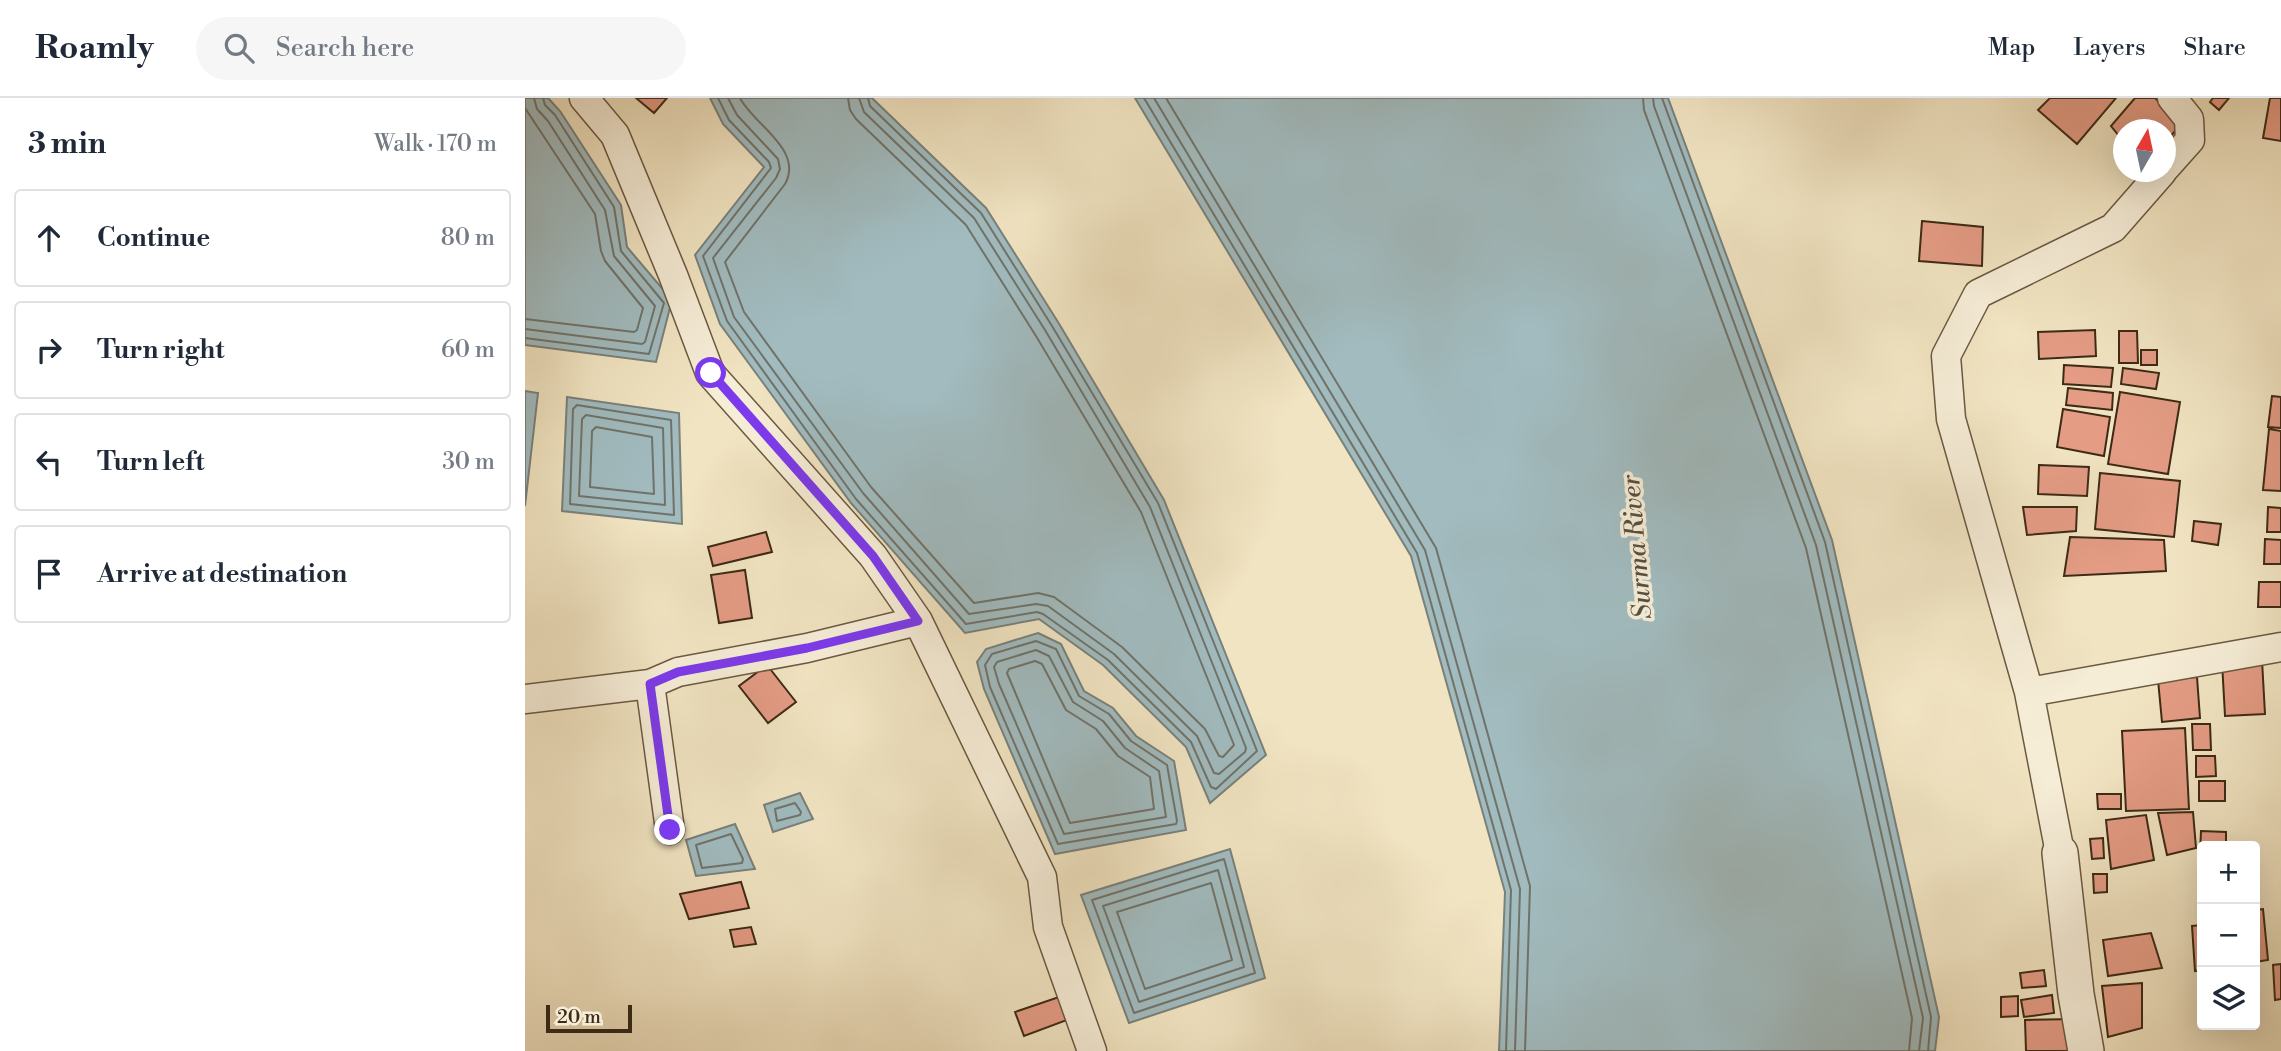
<!DOCTYPE html>
<html lang="en">
<head>
<meta charset="utf-8">
<style>
	:root { --surface:#fff; --page:#f6f6f7; --text:#1f2937; --muted:#747a83; --line:#e0e1e3 }
	body { margin:0; font-family:"Libre Bodoni",serif; background:var(--page); color:var(--text) }
	.controls { position:absolute; right:21px; bottom:21px; display:grid; overflow:hidden; border-radius:7px; box-shadow:0 7px 28px #0002 }
	.controls button { width:63px; height:63px; display:grid; place-items:center; padding:0; border:0; border-bottom:2px solid var(--line); background:var(--surface); color:var(--text); font:35px sans-serif }
	.compass { position:absolute; left:1588px; top:21px; width:63px; height:63px; border-radius:50%; background:var(--surface); box-shadow:0 7px 28px #0002; rotate:9deg }
	.scale { position:absolute; left:21px; bottom:18px; width:86px; box-sizing:border-box; padding-left:7px; border:4px solid #3e2b15; border-top:0; font-size:19px; line-height:24px; white-space:nowrap; color:#3e2b15; -webkit-text-stroke:5px #f6edd7; paint-order:stroke }
	.stop { position:absolute; width:21px; height:21px; margin:-16px; border:5px solid #7c3aed; border-radius:50%; background:#fff }
	.stop.end { background:#7c3aed; border-color:#fff; box-shadow:0 2px 7px #0008 }
	.list { margin:0; padding:0; list-style:none }
	h2 { display:flex; justify-content:space-between; align-items:center; height:91px; margin:0; padding:0 28px; font-size:30px }
	h2 small { font-size:23px; font-weight:400; color:var(--muted) }
	.list li { display:grid; grid-template-columns:46px 1fr auto; gap:21px; align-items:center; box-sizing:border-box; height:98px; margin:0 14px 14px; padding:0 14px; border:2px solid var(--line); border-radius:7px }
	.list b { display:block; font-size:26px; white-space:nowrap }
	.list em { font-size:23px; font-style:normal; color:var(--muted) }
	.icon { flex:none; width:38px; height:38px; fill:none; stroke:currentColor; stroke-width:2; stroke-linecap:round; stroke-linejoin:round }
	.map { position:relative; flex:none; width:1756px; height:953px; overflow:hidden }
	header { display:flex; align-items:center; gap:42px; box-sizing:border-box; height:98px; padding:0 35px; background:var(--surface); border-bottom:2px solid var(--line) }
	header strong { font-size:33px }
	nav { display:flex; gap:38px; margin-inline-start:auto; font-size:24px }
	.search { width:490px; height:63px; background:var(--page); display:flex; align-items:center; gap:18px; box-sizing:border-box; padding:0 24px; border-radius:38px; color:var(--muted); font-size:26px }
	main { display:flex }
	aside { flex:1; background:var(--surface) }
	.map>svg:first-child { display:block }
</style>
</head>
<body>
<header>
<strong>Roamly</strong>
<div class="search"><svg class="icon" aria-label="search" viewBox="0 0 24 24"><circle cx="10" cy="10" r="6"/><path d="M15 15l6 6"/></svg>Search here</div>
<nav><a>Map</a><a>Layers</a><a>Share</a></nav>
</header>
<main>
<aside>
<h2>3 min<small>Walk · 170 m</small></h2>
<ul class="list">
<li><svg class="icon" aria-label="ahead" viewBox="0 0 24 24"><path d="M12 20V5M6 11l6-6 6 6"/></svg><div><b>Continue</b></div><em>80 m</em></li>
<li><svg class="icon" aria-label="right" viewBox="0 0 24 24"><path d="M7 20v-9h11M14 6l5 5-5 5"/></svg><div><b>Turn right</b></div><em>60 m</em></li>
<li><svg class="icon" aria-label="left" viewBox="0 0 24 24"><path d="M17 20v-9H6M10 6l-5 5 5 5"/></svg><div><b>Turn left</b></div><em>30 m</em></li>
<li><svg class="icon" aria-label="arrive" viewBox="0 0 24 24"><path d="M6 21V4h12l-3 4 3 4H6"/></svg><div><b>Arrive at destination</b></div></li>
</ul>
</aside>
<div class="map">
<svg width="1756" height="953" viewBox="0 0 1756 953">
	<rect width="100%" height="100%" fill="#f1e4c2"/>
	<filter id="stains"><feTurbulence type="fractalNoise" baseFrequency=".00286" numOctaves="4"/><feColorMatrix values="0 0 0 0 .2 0 0 0 0 .09 0 0 0 0 .02 0 0 0 .5 -.17"/></filter>
	<radialGradient id="worn" r=".72"><stop offset=".6" stop-color="#630" stop-opacity="0"/><stop offset="1" stop-color="#630" stop-opacity=".3"/></radialGradient>
	<path fill="#a1bbbf" stroke="#79817b" stroke-width="2" d="M0 0H23L35 13 96 107 102 149 147 202 131 264 0 247Z
		M185 0H347L461 110 533 224 639 402 741 657 685 705 661 649 578 567 514 521 440 535 326 405 195 226 170 157 239 69 198 26Z
		M610 0H1143L1307 442 1414 919 1410 953H974L980 794 886 458Z
		M0 293 13 295 0 408Z
		M42 299 154 315 157 426 37 413Z
		M513 535 536 546 559 593 588 610 611 638 649 663 661 732 530 756 459 591 452 564 461 551Z
		M275 695 288 721 248 734 239 707Z
		M210 726 230 771 171 778 161 742Z
		M705 751 740 880 604 925 556 797Z"/>
	<g fill="none" stroke-linecap="round" stroke-linejoin="round">
		<path stroke="#70736a" stroke-width="2" d="M193 0 204 22 244 64 246 70 178 158 202 223 331 401 441 526 512 514 518 516 583 562 666 644 686 689 691 691 732 653 633 405 527 228 456 115 345 8 343 0
			M203 0 212 17 253 61 255 71 251 80 188 160 209 219 338 395 444 516 511 506 523 508 589 556 672 638 689 675 694 676 720 654 721 650 625 409 520 232 449 120 339 14 334 0
			M215 0C229 27 279 52 260 86L200 164 219 214 346 389 449 505 513 495 529 499 597 549 680 631 694 658 698 659 709 647 616 414 511 238 441 127 331 21 325 12 323 0
			M619 0 892 455 986 792 981 953
			M629 0 900 452 995 791 990 953
			M641 0 911 450 1005 788 1000 953
			M1118 0 1119 12 1281 450 1387 920 1384 953
			M1128 0 1129 8 1291 447 1398 920 1394 953
			M1137 0 1300 444 1406 919 1403 953
			M0 10 70 116 76 153 80 163 118 210 112 232 109 234 0 221
			M0 231 117 246 120 244 130 208 89 158 80 112 23 23 12 11 9 0
			M0 240 124 256 139 205 96 153 89 109 30 17 20 7 18 0
			M52 307 146 322 149 417 45 406 48 311Z
			M61 317 138 330 140 407 54 398 57 321Z
			M71 329 127 339 129 396 65 389 67 333Z
			M511 543 531 551 554 598 584 616 606 643 642 667 652 723 651 726 533 746 465 589 460 567 467 556Z
			M511 552 524 558 548 604 578 623 600 650 634 673 641 719 539 736 474 586 469 569 472 564Z
			M510 563 517 566 541 612 571 631 593 658 625 679 629 711 545 725 482 575 484 571Z
			M270 705 276 714 275 717 252 723 250 711Z
			M206 736 218 761 217 765 177 770 171 747Z
			M699 761 730 875 609 915 567 802Z
			M693 772 719 869 614 904 578 808Z
			M686 785 707 862 620 891 592 814Z"/>
	</g>
	<path fill="#e49c85" stroke="#3e2b15" stroke-width="2" d="M111 0H142L129 15Z
		M1525 0H1591L1552 46 1513 12Z
		M1610 0H1630L1656 26 1640 45V32H1598V43L1586 28Z
		M1688 0H1704L1694 12 1685 4Z
		M1745 0H1756V43L1738 40Z
		M1397 123 1458 129 1457 168 1394 163Z
		M1570 232 1571 258 1514 261 1513 234Z
		M1594 233H1612L1613 265H1594Z
		M1616 252H1632V267H1616Z
		M1539 267 1588 270 1586 289 1538 286Z
		M1598 270 1634 275 1631 291 1596 286Z
		M1543 290 1588 295 1587 312 1541 307Z
		M1595 294 1655 304 1643 376 1583 366Z
		M1747 298 1756 299V330L1743 329Z
		M1538 311 1585 319 1579 358 1532 349Z
		M1744 331 1756 333V393L1738 392Z
		M1514 367 1564 369 1562 398 1513 396Z
		M1575 375 1655 383 1649 439 1570 431Z
		M1498 409H1552L1551 433 1502 437Z
		M1743 409 1756 410V434H1742Z
		M1669 423 1696 426 1693 447 1667 443Z
		M241 434 247 454 188 468 183 449Z
		M1545 439 1639 442 1641 473 1539 478Z
		M1740 441 1756 442V466H1739Z
		M220 472 227 520 194 525 186 477Z
		M1734 484H1756V509H1733Z
		M1737 562 1740 616 1700 618 1697 564Z
		M242 567 271 604 243 625 214 588Z
		M1672 579 1675 620 1637 624 1633 582Z
		M1667 626H1685L1686 652H1668Z
		M1660 630 1664 711 1601 713 1597 633Z
		M1671 658H1690L1691 678 1671 679Z
		M1674 683H1700V703H1674Z
		M1572 696H1596V711H1573Z
		M1668 714 1671 750 1642 757 1633 715Z
		M1621 717 1629 762 1586 771 1581 722Z
		M1676 733 1701 734V748H1677V755H1675Z
		M1578 740 1579 760 1567 761 1565 741Z
		M1568 776H1582V794L1569 795Z
		M216 784 224 810 164 821 155 796Z
		M1738 811 1743 862 1730 864V812Z
		M1677 827V872L1670 873 1667 828Z
		M226 829 231 846 209 849 205 832Z
		M1626 835 1637 870 1583 878 1578 842Z
		M1756 866V901L1750 902 1748 867Z
		M1519 872 1521 888 1497 890 1495 875Z
		M1617 885V930L1583 939 1577 888Z
		M1527 897 1529 915 1499 919 1496 902Z
		M1493 898V918L1476 919V899Z
		M534 899 542 922 499 938 490 914Z
		M1551 921 1552 953H1501L1500 922Z"/>
	<g fill="none" stroke-linecap="round" stroke-linejoin="round">
		<g stroke="#6b5940" stroke-width="31">
			<path id="minor" d="M59 0 90 37 148 177 185 275 348 458 393 523 517 779 523 829 567 953
				M1640 70 1665 42 1664 21 1647 0
				M1504 594 1756 549
				M0 601 125 586
				M145 732 125 586 153 574 282 550 393 523
				M1535 755 1504 594 1426 321 1421 258 1453 196 1588 130 1637 74"/>
		</g>
		<g stroke="#6b5940" stroke-width="38">
			<path id="tertiary" d="M1535 755 1551 896 1561 953"/>
		</g>
		<use href="#minor" stroke="#f6edd7" stroke-width="28"/>
		<use href="#tertiary" stroke="#f6edd7" stroke-width="35"/>
	</g>
	<g fill="none" stroke-linecap="round" stroke-linejoin="round">
		<path stroke="#7c3aed" stroke-width="9" d="M145 732 125 586 153 574 282 550 393 523 348 458 186 275"/>
	</g>
	<g text-anchor="middle" dominant-baseline="central" stroke-width="7" stroke-linejoin="round" paint-order="stroke">
		<g font-size="26" font-style="italic" fill="#574f40" stroke="#f6edd7">
			<text transform="translate(1112 449) rotate(-95)">Surma River</text>
		</g>
	</g>
	<rect width="100%" height="100%" filter="url(#stains)"/>
	<rect width="100%" height="100%" fill="url(#worn)"/>
</svg>
<div class="controls">
<button>+</button>
<button>−</button>
<button><svg class="icon" aria-label="layers" viewBox="0 0 24 24"><path d="M12 4l9 5-9 5-9-5zM3 14l9 5 9-5"/></svg></button>
</div>
<svg class="compass" viewBox="-18 -18 36 36"><path d="M0-13l5 13h-10z" fill="#e53935"/><path d="M0 13l5-13h-10z" fill="#747a83"/></svg>
<div class="scale">20 m</div>
<div class="stop" style="left:186px;top:275px"></div>
<div class="stop end" style="left:145px;top:732px"></div>
</div>
</main>
</body>
</html>
